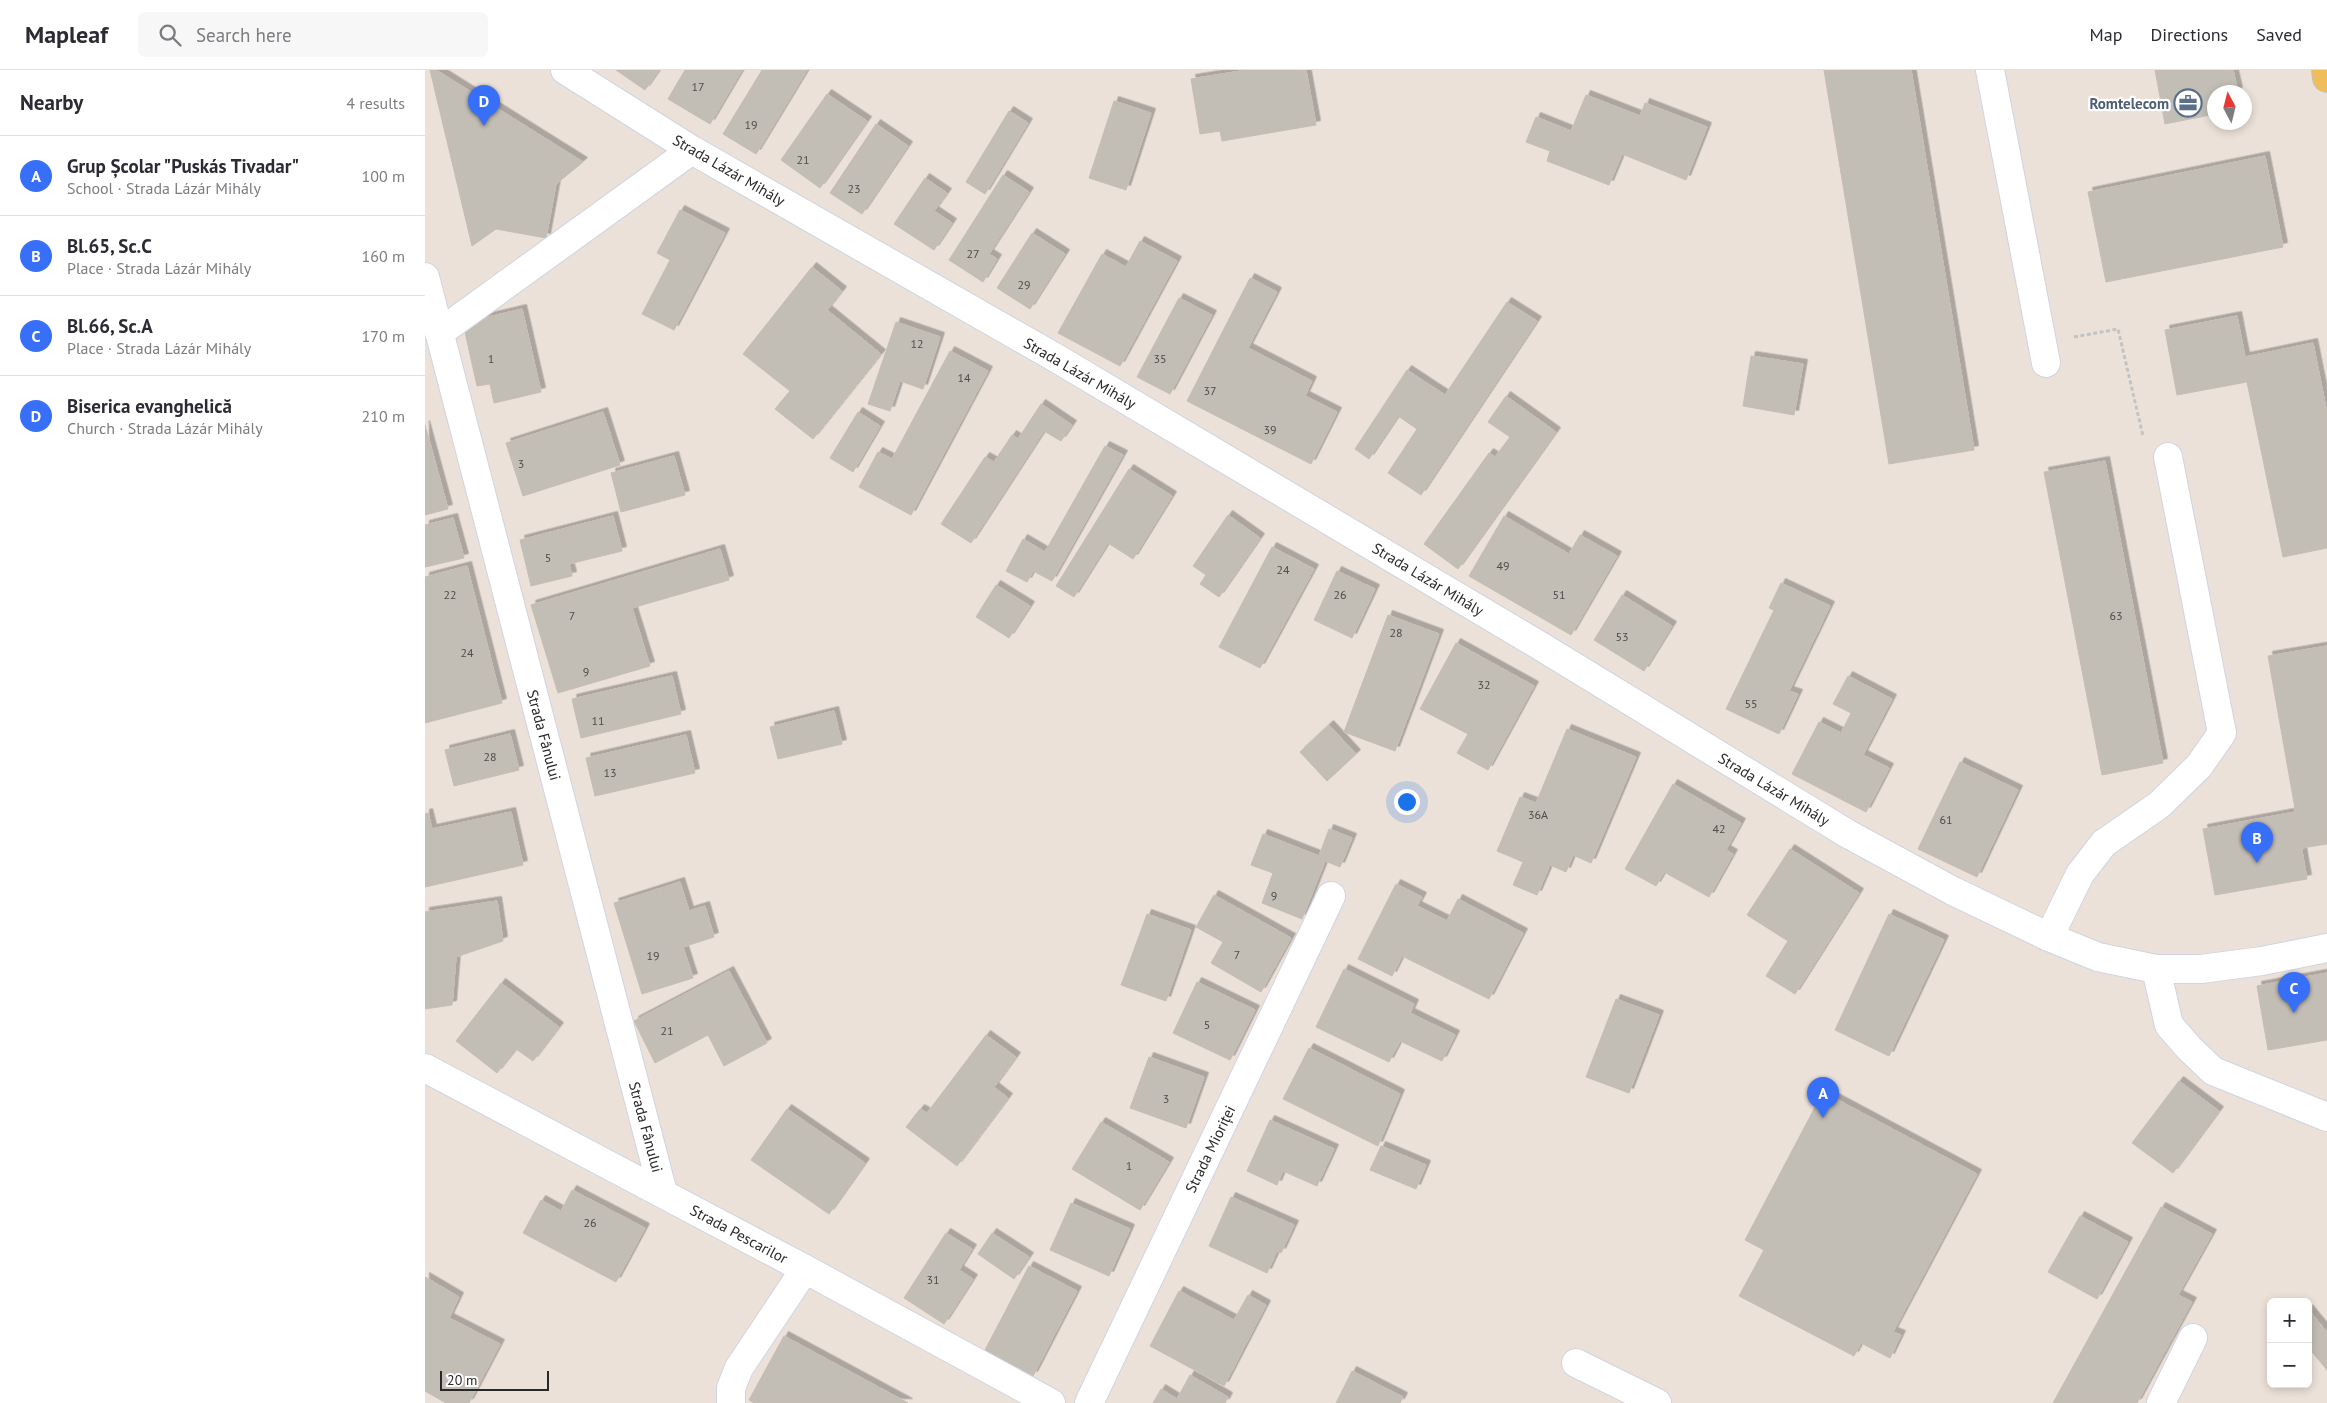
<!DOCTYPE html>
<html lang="en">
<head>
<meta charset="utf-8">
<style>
	:root { --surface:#fff; --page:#f7f7f7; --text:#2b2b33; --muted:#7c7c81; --line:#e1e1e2; --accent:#386ff9 }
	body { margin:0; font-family:"PT Sans",sans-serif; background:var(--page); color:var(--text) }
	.controls { position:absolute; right:15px; bottom:15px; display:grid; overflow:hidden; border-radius:8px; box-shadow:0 2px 8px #0003 }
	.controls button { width:45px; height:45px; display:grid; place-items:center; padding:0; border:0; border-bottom:1px solid var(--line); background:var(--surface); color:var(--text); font:25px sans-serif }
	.compass { position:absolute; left:1782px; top:15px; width:45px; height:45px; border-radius:50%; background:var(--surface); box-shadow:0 2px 8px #0003; rotate:353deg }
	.scale { position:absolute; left:15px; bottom:12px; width:109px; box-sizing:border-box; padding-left:5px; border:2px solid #282828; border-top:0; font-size:14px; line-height:18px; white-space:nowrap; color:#282828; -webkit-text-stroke:4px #fff; paint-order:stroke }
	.you { position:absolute; left:981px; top:731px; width:18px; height:18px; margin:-12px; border:4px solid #fff; border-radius:50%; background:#1a73e8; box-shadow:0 0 0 8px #1a73e833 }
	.badge { display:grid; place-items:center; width:32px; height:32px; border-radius:50%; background:var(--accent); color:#fff; font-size:16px; font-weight:700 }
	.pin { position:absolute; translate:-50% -41px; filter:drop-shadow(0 1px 2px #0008) }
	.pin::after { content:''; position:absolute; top:26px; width:18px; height:15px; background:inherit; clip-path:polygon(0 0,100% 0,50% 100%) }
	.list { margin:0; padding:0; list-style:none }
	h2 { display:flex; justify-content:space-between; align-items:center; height:65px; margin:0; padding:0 20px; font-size:21px }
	h2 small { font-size:16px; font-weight:400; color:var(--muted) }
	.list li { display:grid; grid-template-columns:32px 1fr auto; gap:15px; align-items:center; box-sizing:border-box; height:80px; padding:0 20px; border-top:1px solid var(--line) }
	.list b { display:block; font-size:19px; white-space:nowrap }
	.list p { margin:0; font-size:16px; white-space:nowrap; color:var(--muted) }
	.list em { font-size:16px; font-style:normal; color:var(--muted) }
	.icon { flex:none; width:28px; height:28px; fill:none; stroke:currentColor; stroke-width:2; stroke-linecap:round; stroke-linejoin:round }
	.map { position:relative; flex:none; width:1902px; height:1333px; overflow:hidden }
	header { display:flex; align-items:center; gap:30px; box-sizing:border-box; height:70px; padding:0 25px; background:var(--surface); border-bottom:1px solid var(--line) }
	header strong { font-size:24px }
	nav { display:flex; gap:28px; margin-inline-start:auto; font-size:18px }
	.search { width:350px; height:45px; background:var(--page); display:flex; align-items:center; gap:12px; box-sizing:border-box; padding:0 18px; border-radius:8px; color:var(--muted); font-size:19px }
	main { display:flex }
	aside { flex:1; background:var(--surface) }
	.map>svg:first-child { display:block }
</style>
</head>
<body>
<header>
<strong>Mapleaf</strong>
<div class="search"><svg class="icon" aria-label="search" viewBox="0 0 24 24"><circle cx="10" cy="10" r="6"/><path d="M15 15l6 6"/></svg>Search here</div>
<nav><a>Map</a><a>Directions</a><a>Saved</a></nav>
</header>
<main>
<aside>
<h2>Nearby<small>4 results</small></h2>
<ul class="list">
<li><span class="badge">A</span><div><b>Grup Școlar &quot;Puskás Tivadar&quot;</b><p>School · Strada Lázár Mihály</p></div><em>100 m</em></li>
<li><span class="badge">B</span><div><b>Bl.65, Sc.C</b><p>Place · Strada Lázár Mihály</p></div><em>160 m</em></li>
<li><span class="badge">C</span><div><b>Bl.66, Sc.A</b><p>Place · Strada Lázár Mihály</p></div><em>170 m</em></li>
<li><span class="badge">D</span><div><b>Biserica evanghelică</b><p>Church · Strada Lázár Mihály</p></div><em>210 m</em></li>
</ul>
</aside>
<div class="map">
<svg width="1902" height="1333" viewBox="0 0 1902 1333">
	<defs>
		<filter id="shadow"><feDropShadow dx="4.5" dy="-4.5" stdDeviation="0" flood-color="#0004"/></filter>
	</defs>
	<rect width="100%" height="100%" fill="#ebe1d9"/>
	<path fill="#c2bdb5" stroke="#c6bdb3" filter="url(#shadow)" d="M5 0H11L158 92 131 114 121 168 71 159 47 176Z
		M191 0H234L220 20Z
		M260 0H317L285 54 243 29Z
		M337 0H382L331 84 298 64Z
		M822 0H881L891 55 797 71 795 61 775 64 766 9Z
		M1399 0H1486L1549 380 1464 394Z
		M1730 0H1808L1813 22H1790V44L1740 54Z
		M402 24 442 51 395 118 356 90Z
		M1161 25 1215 46 1220 33 1282 57 1261 110 1197 84 1184 115 1122 91 1125 81 1101 72 1111 47 1146 61Z
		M689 31 726 43 701 120 664 108Z
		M584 41 603 53 560 124 541 112Z
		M451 54 483 76 437 144 405 123Z
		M1840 86 1858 177 1681 212 1663 122Z
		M578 105 604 122 564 184 572 189 558 212 524 190Z
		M500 108 522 123 509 141 527 153 509 180 469 154Z
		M255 140 300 163 277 207 232 183Z
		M607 163 640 184 605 239 572 218Z
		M715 171 752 191 695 296 633 263 677 184 701 197Z
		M245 190 277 207 249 260 217 244Z
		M387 197 417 221 402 240 456 284 388 369 350 339 365 321 318 284Z
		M825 208 852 222 823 278 887 311 880 326 912 342 886 394 762 331Z
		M754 228 787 245 745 324 712 307Z
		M1082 232 1112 251 996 425 963 403 992 359 973 346 944 389 930 379 982 300 1020 325Z
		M97 239 116 322 69 333 65 314 52 316 38 253Z
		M1812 246 1820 287 1888 273 1902 343V478L1858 487 1822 312 1752 325 1740 260Z
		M471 252 515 267 498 319 475 311 465 341 443 334Z
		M525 281 563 301 486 445 434 417 453 382 467 389Z
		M1326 286 1378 294 1369 345 1318 336Z
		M1081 326 1131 362 1033 499 999 474 1064 383 1070 387 1085 367 1063 352Z
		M616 334 647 355 636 371 619 361 546 473 516 454 560 387 569 392 587 365 593 369Z
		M178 342 195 395 98 426 81 373Z
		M433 342 455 356 428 402 405 388Z
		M0 355 23 439 0 445Z
		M680 376 698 385 627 511 608 501 602 512 581 501 598 469 620 482Z
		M249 386 260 425 196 442 186 403Z
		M1680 391 1738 693 1677 705 1619 402Z
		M704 399 747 426 708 489 683 473 649 527 631 516Z
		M803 445 835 468 794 527 775 514 781 505 768 496Z
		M188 446 197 481 144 494 147 506 106 516 95 470Z
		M1079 446 1144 484 1155 465 1192 486 1146 565 1044 506Z
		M28 448 39 488 0 497V455Z
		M847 477 889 499 835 598 794 577Z
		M295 479 304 510 207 538 225 596 133 623 106 535Z
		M42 496 77 633 0 653V507Z
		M912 501 950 519 927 568 889 550Z
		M1356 513 1405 536 1364 621 1373 624 1354 664 1301 639 1349 540 1344 538Z
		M571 515 605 536 584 568 551 547Z
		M1197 525 1247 556 1219 601 1169 570Z
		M963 545 1014 564 970 681 919 662Z
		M1031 573 1109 616 1063 700 1032 683 1043 664 995 639Z
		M1902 576V774L1877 778 1843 586Z
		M247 606 256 644 156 668 147 629Z
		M1423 606 1467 629 1438 685 1464 698 1441 742 1367 704 1394 652 1416 663 1426 643 1408 634Z
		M409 641 417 674 353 689 345 657Z
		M904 655 931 684 902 711 875 682Z
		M1142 659 1211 687 1166 793 1148 785 1141 802 1125 795 1112 825 1088 815 1098 792 1072 781 1095 727 1111 733Z
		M85 664 94 700 29 716 20 680Z
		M261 665 270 703 170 726 161 688Z
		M1535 692 1593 720 1552 807 1493 779Z
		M1248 714 1316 753 1301 780 1308 784 1284 827 1239 802 1231 816 1200 799Z
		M86 742 98 795 0 817V744L3 743 7 759Z
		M1870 742 1882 809 1790 825 1778 759Z
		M904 759 927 768 915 797 900 791 877 849 837 833 848 803 826 795 838 764 894 786Z
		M1365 779 1434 823 1370 924 1341 906 1363 871 1322 845Z
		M255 812 264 841 280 836 289 867 258 877 268 908 217 924 189 833Z
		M971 814 997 827 992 836 1022 851 1033 829 1098 863 1064 929 977 886 967 906 933 889Z
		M789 825 866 868 836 922 786 893 798 872 771 857Z
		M72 831 78 871 31 887 27 935 0 939V842Z
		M722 844 766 860 741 931 696 915Z
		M1464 844 1519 870 1464 986 1410 960Z
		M919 899 989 934 985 943 1030 965 1017 991 975 971 964 992 891 957Z
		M304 901 342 973 299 996 283 965 230 993 209 951Z
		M1902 903V970L1843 980 1832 916Z
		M772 912 830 940 805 990 748 963Z
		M76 913 134 957 108 991 91 979 72 1003 31 971Z
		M1191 929 1234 945 1204 1023 1161 1007Z
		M561 965 591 987 569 1017 583 1028 532 1096 481 1057 495 1039 502 1043Z
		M884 978 975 1024 953 1076 858 1029Z
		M724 987 779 1007 761 1058 705 1038Z
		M1754 1011 1794 1041 1748 1103 1707 1073Z
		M1398 1022 1552 1104 1468 1262 1476 1265 1465 1288 1436 1273 1429 1286 1314 1226 1339 1180 1320 1170Z
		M362 1039 440 1093 404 1144 326 1090Z
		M845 1050 909 1079 892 1116 858 1101 852 1115 822 1101Z
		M676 1052 744 1092 715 1140 647 1099Z
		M956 1076 1001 1095 991 1119 945 1100Z
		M147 1120 220 1158 191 1212 98 1163 116 1130 136 1141Z
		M806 1127 869 1155 856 1183 852 1181 842 1203 784 1176Z
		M646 1133 705 1159 684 1206 625 1180Z
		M1736 1137 1787 1164 1753 1225 1767 1232 1712 1333H1628Z
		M1655 1146 1703 1172 1672 1229 1623 1202Z
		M521 1163 547 1179 534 1200 548 1209 519 1254 479 1228Z
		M567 1163 604 1187 589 1209 553 1184Z
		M604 1196 652 1221 608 1306 560 1280Z
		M0 1207 34 1227 24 1248 75 1274 44 1333H21L0 1321Z
		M754 1221 809 1250 823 1225 841 1235 799 1316 725 1276Z
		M1883 1239 1902 1262V1300L1883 1277Z
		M359 1266 483 1333H329L324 1330Z
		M927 1301 978 1327 975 1333H911Z
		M765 1305 803 1327 800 1333H728L736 1319 752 1329Z"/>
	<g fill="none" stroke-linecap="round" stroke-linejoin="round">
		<g stroke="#cfd4e1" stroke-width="30">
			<path id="minor" d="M140 0 267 80 631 288 1117 577 1423 764 1528 821 1624 867 1673 887 1731 899H1776L1837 891 1902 878
				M1565 0 1621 293
				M0 207 238 1123
				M14 263 267 80
				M1624 867 1655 804 1679 773 1734 735 1774 696 1797 663 1743 387
				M1731 899 1744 955 1764 978 1788 1001 1902 1047
				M0 998 380 1199 626 1333
				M1151 1293 1232 1333
				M306 1333V1318L314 1298 380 1199
				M664 1333 906 826
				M1736 1333 1768 1268"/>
		</g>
		<g stroke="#c3c3c3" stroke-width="30">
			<path id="major" d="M1901 0 1902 8"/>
		</g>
		<path stroke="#c3c3c3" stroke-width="3" stroke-dasharray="4 2.5" stroke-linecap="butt" d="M1649 267 1693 259 1718 366"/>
		<use href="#minor" stroke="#fff" stroke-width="28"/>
		<use href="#major" stroke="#efbe5a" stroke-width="28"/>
	</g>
	<defs>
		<g id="office-ring" transform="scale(1.4375)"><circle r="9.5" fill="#fff" stroke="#5c6f8a" stroke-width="1.5"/><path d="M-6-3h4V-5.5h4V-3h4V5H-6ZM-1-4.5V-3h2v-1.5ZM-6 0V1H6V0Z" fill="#5c6f8a"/></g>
	</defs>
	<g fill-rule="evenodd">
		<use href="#office-ring" x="1763" y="33"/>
	</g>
	<g text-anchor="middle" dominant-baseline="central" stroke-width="4.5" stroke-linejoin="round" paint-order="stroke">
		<g font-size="12" fill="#4e4d4b">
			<text x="273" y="16">17</text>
			<text x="326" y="54">19</text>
			<text x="378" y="89">21</text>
			<text x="429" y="118">23</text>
			<text x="548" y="183">27</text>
			<text x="599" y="214">29</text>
			<text x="492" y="273">12</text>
			<text x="66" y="288">1</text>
			<text x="735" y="288">35</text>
			<text x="539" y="307">14</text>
			<text x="785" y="320">37</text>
			<text x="845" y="359">39</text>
			<text x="96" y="393">3</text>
			<text x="123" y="487">5</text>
			<text x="1078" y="495">49</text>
			<text x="858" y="499">24</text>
			<text x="25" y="524">22</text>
			<text x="915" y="524">26</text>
			<text x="1134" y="524">51</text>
			<text x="147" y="545">7</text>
			<text x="1691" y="545">63</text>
			<text x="971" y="562">28</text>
			<text x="1197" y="566">53</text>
			<text x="42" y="582">24</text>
			<text x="161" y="601">9</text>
			<text x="1059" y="614">32</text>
			<text x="1326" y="633">55</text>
			<text x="173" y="650">11</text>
			<text x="65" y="686">28</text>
			<text x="185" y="702">13</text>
			<text x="1113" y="744">36A</text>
			<text x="1521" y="749">61</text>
			<text x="1294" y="758">42</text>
			<text x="849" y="825">9</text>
			<text x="812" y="884">7</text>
			<text x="228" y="885">19</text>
			<text x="782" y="954">5</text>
			<text x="242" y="960">21</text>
			<text x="741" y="1028">3</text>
			<text x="704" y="1095">1</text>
			<text x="165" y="1152">26</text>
			<text x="508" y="1209">31</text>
		</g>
		<g font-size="15" font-weight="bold" fill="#4e5e75" stroke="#fff" text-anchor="end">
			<text x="1744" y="33">Romtelecom</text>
		</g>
		<g font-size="15" fill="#282828" stroke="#fff">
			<text transform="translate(304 100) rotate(30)">Strada Lázár Mihály</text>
			<text transform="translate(655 303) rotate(30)">Strada Lázár Mihály</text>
			<text transform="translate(1003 509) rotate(31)">Strada Lázár Mihály</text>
			<text transform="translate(119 665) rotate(75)">Strada Fânului</text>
			<text transform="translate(1349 719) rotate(31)">Strada Lázár Mihály</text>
			<text transform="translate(221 1057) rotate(75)">Strada Fânului</text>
			<text transform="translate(785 1079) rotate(-64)">Strada Mioriței</text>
			<text transform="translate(314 1164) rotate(28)">Strada Pescarilor</text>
		</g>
	</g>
</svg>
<div class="controls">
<button>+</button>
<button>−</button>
</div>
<svg class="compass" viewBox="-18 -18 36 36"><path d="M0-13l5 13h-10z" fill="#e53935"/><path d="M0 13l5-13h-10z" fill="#7c7c81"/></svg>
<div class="scale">20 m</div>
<div class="you"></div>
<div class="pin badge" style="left:1398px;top:1048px">A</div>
<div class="pin badge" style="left:1832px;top:793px">B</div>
<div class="pin badge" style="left:1869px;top:943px">C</div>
<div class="pin badge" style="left:59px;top:56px">D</div>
</div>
</main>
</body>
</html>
